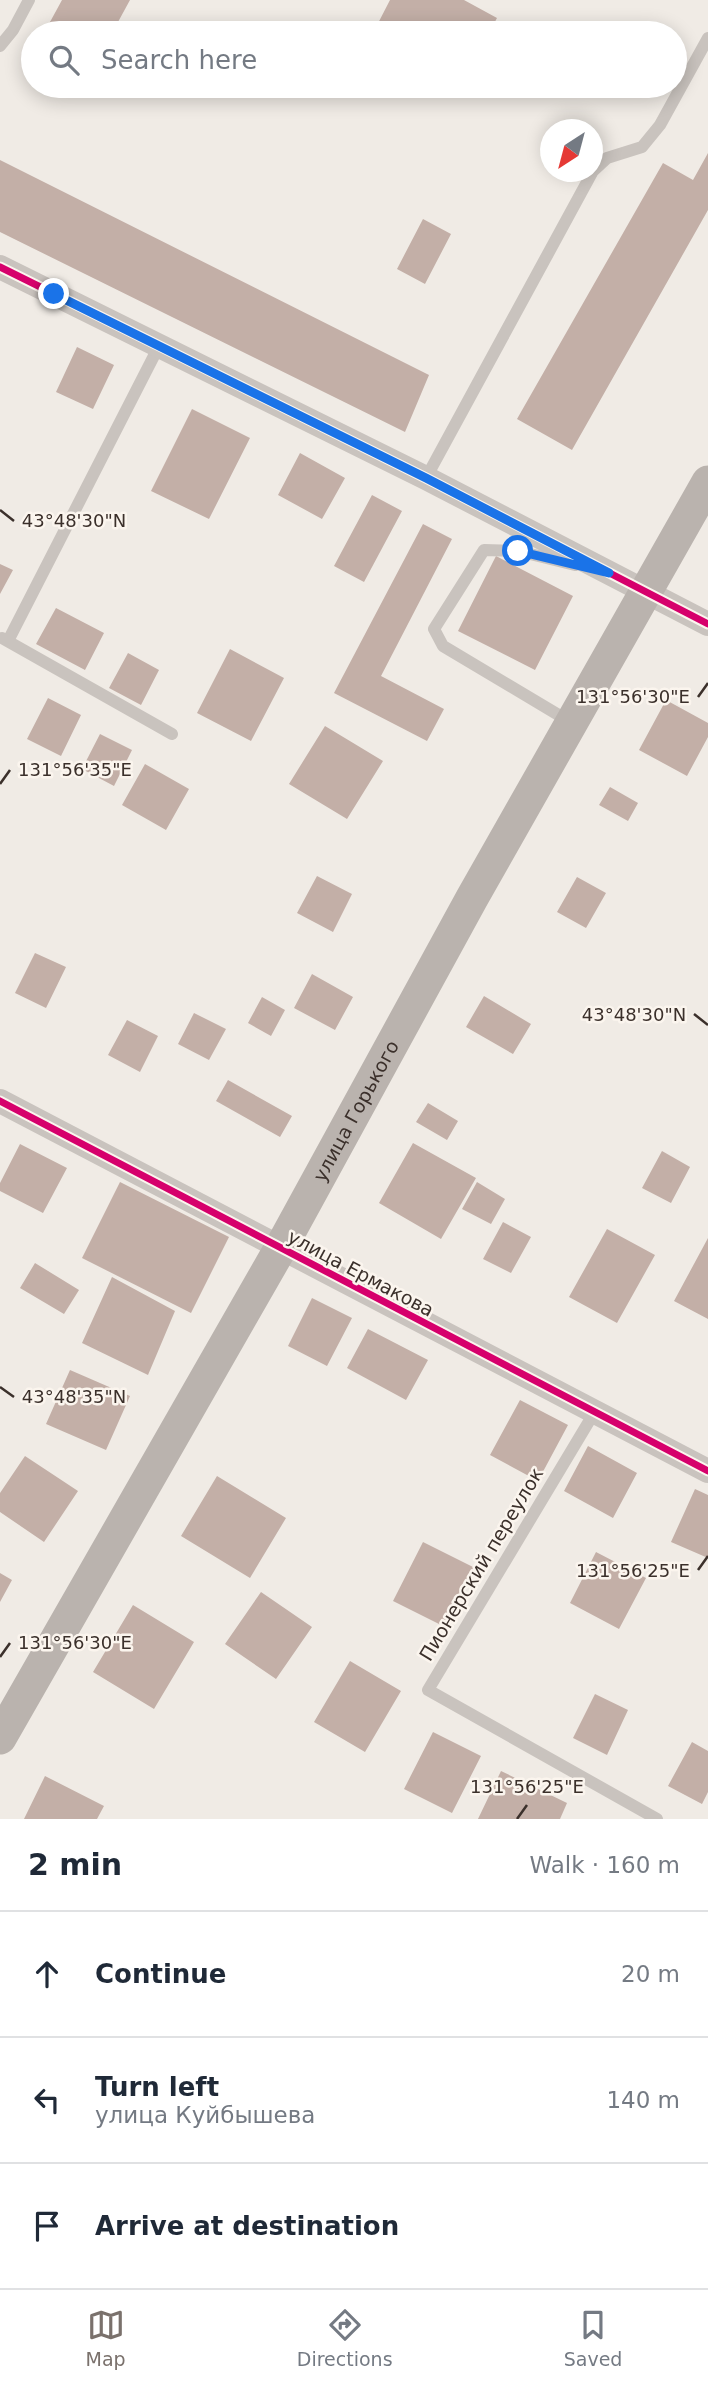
<!DOCTYPE html>
<html lang="en">
<head>
<meta charset="utf-8">
<style>
	:root { --surface:#fff; --page:#f2f2f3; --text:#1f2937; --muted:#747a83; --line:#e0e1e3; --accent:#7a716c }
	body { margin:0; font-family:"DejaVu Sans",sans-serif; background:var(--page); color:var(--text) }
	.compass { position:absolute; left:540px; top:119px; width:63px; height:63px; border-radius:50%; background:var(--surface); box-shadow:0 4px 18px #0003; rotate:216deg }
	.stop { position:absolute; width:21px; height:21px; margin:-16px; border:5px solid #1a73e8; border-radius:50%; background:#fff }
	.stop.end { background:#1a73e8; border-color:#fff; box-shadow:0 2px 7px #0008 }
	.list { margin:0; padding:0; list-style:none }
	h2 { display:flex; justify-content:space-between; align-items:center; height:91px; margin:0; padding:0 28px; font-size:30px }
	h2 small { font-size:23px; font-weight:400; color:var(--muted) }
	.list li { display:grid; grid-template-columns:46px 1fr auto; gap:21px; align-items:center; box-sizing:border-box; height:126px; padding:0 28px; border-top:2px solid var(--line) }
	.list b { display:block; font-size:26px; white-space:nowrap }
	.list p { margin:0; font-size:23px; white-space:nowrap; color:var(--muted) }
	.list em { font-size:23px; font-style:normal; color:var(--muted) }
	.icon { flex:none; width:38px; height:38px; fill:none; stroke:currentColor; stroke-width:2; stroke-linecap:round; stroke-linejoin:round }
	.map { position:relative; flex:none; width:708px; height:1819px; overflow:hidden }
	.search { position:absolute; background:var(--surface); box-shadow:0 4px 18px #0003; left:21px; right:21px; top:21px; height:77px; display:flex; align-items:center; gap:18px; box-sizing:border-box; padding:0 24px; border-radius:38px; color:var(--muted); font-size:26px }
	.sheet { height:469px; background:var(--surface) }
	nav { display:flex; justify-content:space-around; align-items:center; box-sizing:border-box; height:98px; border-top:2px solid var(--line); background:var(--surface); font-size:19px; color:var(--muted) }
	nav a { display:grid; justify-items:center; gap:4px }
	nav .on { color:var(--accent) }
	.map>svg:first-child { display:block }
</style>
</head>
<body>
<div class="map">
<svg width="708" height="1819" viewBox="0 0 708 1819">
	<rect width="100%" height="100%" fill="#f0ebe5"/>
	<path fill="#c3afa7" d="M62 0H130L112 33H44Z
		M390 0H464L497 18 489 33H440L416 21 409 33H373Z
		M708 153V210L572 450 517 419 663 163 693 180Z
		M0 160 429 375 405 432 0 232Z
		M423 219 451 234 425 284 397 269Z
		M77 347 114 365 93 409 56 392Z
		M192 409 250 438 209 519 151 491Z
		M300 453 345 478 322 519 278 495Z
		M372 495 402 511 364 582 334 566Z
		M423 524 452 539 381 676 444 709 427 741 334 693Z
		M496 556 573 596 535 670 458 631Z
		M0 564 13 570 0 594Z
		M56 608 104 633 85 670 36 644Z
		M230 649 284 678 251 741 197 713Z
		M128 653 159 670 141 705 109 688Z
		M48 698 81 715 61 756 27 739Z
		M666 700 708 723V737L687 776 639 750Z
		M325 726 383 761 347 819 289 784Z
		M100 734 132 750 114 786 82 769Z
		M145 764 189 789 166 830 122 805Z
		M610 787 638 803 628 821 599 805Z
		M317 876 352 894 333 932 297 913Z
		M577 877 606 893 586 928 557 912Z
		M35 953 66 967 46 1008 15 993Z
		M312 974 353 997 335 1030 294 1008Z
		M484 996 531 1024 513 1054 466 1027Z
		M262 997 285 1010 271 1036 248 1023Z
		M194 1013 226 1029 209 1060 178 1044Z
		M127 1020 158 1036 140 1072 108 1055Z
		M228 1080 292 1116 280 1137 216 1101Z
		M428 1103 458 1121 447 1140 416 1122Z
		M413 1143 476 1178 441 1239 379 1203Z
		M20 1144 67 1168 43 1213 0 1191V1183Z
		M662 1151 690 1167 671 1203 642 1188Z
		M120 1182 229 1237 191 1313 82 1258Z
		M477 1182 505 1199 491 1224 462 1209Z
		M503 1222 531 1237 511 1273 483 1259Z
		M607 1229 655 1255 617 1323 569 1297Z
		M708 1238V1319L674 1301Z
		M35 1263 79 1290 64 1314 20 1288Z
		M112 1277 175 1311 148 1375 82 1343Z
		M312 1298 352 1318 327 1366 288 1346Z
		M368 1329 428 1360 406 1400 347 1368Z
		M70 1370 130 1396 106 1450 46 1424Z
		M520 1400 568 1425 538 1481 490 1455Z
		M588 1446 637 1473 613 1518 564 1491Z
		M25 1456 78 1491 44 1542 0 1512V1493Z
		M217 1476 286 1518 250 1578 181 1536Z
		M695 1489 708 1495V1558L671 1542Z
		M423 1542 475 1568 445 1627 393 1601Z
		M596 1552 646 1578 619 1629 570 1603Z
		M0 1573 12 1580 0 1602Z
		M261 1592 312 1627 276 1679 225 1644Z
		M133 1605 194 1642 154 1709 93 1672Z
		M350 1661 401 1691 365 1752 314 1722Z
		M595 1694 628 1710 607 1755 573 1738Z
		M433 1732 481 1756 452 1813 404 1789Z
		M692 1742 708 1751V1792L702 1804 668 1786Z
		M501 1771 567 1803 560 1819H478Z
		M45 1776 104 1806 97 1819H24Z"/>
	<g fill="none" stroke-linecap="round" stroke-linejoin="round">
		<path stroke="#c9c3be" stroke-width="12" d="M0 46 13 30 29 0
			M426 478 593 171 607 158 642 147 660 125 708 38
			M2 638 172 734
			M8 641 159 346
			M572 723 443 646 434 629 484 550 518 551 575 565
			M594 1413 428 1690 657 1819"/>
		<path stroke="#c9c3be" stroke-width="24" d="M0 267 426 478 708 624
			M0 1101 708 1471"/>
		<path stroke="#bab3ae" stroke-width="33" id="s1" d="M0 1738 280 1249 472 898 708 482"/>
		<g stroke="#fbf5ee" stroke-width="11">
			<path id="cycleway" d="M0 267 426 478 708 624
				M0 1101 708 1471"/>
		</g>
		<use href="#cycleway" stroke="#d6006c" stroke-width="7"/>
	</g>
	<g fill="none" stroke-linecap="round" stroke-linejoin="round">
		<path stroke="#1a73e8" stroke-width="9" d="M54 294 426 478 609 573 518 551"/>
	</g>
	<path fill="none" stroke="#3b302b" stroke-width="2.5" d="M0 510 14 521M698 697 708 683M0 784 10 770M694 1014 708 1025M0 1387 14 1397M698 1570 708 1556M0 1657 10 1643M517 1819 527 1805"/>
	<g text-anchor="middle" dominant-baseline="central" stroke-width="5" stroke-linejoin="round" paint-order="stroke">
		<g font-size="19" fill="#3b302b" stroke="#fbf5ee">
			<text stroke="none"><textPath href="#s1" startOffset="721">улица Горького</textPath></text>
			<text transform="translate(361 1273) rotate(28)">улица Ермакова</text>
			<text transform="translate(481 1564) rotate(-59)">Пионерский переулок</text>
		</g>
	</g>
	<g font-size="18" text-anchor="middle" fill="#3b302b" stroke="#fbf5ee" stroke-width="5" stroke-linejoin="round" paint-order="stroke">
		<text x="74" y="527">43°48'30"N</text>
		<text x="633" y="703">131°56'30"E</text>
		<text x="75" y="776">131°56'35"E</text>
		<text x="634" y="1021">43°48'30"N</text>
		<text x="74" y="1403">43°48'35"N</text>
		<text x="633" y="1577">131°56'25"E</text>
		<text x="75" y="1649">131°56'30"E</text>
		<text x="527" y="1793">131°56'25"E</text>
	</g>
</svg>
<svg class="compass" viewBox="-18 -18 36 36"><path d="M0-13l5 13h-10z" fill="#e53935"/><path d="M0 13l5-13h-10z" fill="#747a83"/></svg>
<div class="stop" style="left:518px;top:551px"></div>
<div class="stop end" style="left:54px;top:294px"></div>
<div class="search"><svg class="icon" aria-label="search" viewBox="0 0 24 24"><circle cx="10" cy="10" r="6"/><path d="M15 15l6 6"/></svg>Search here</div>
</div>
<section class="sheet">
<h2>2 min<small>Walk · 160 m</small></h2>
<ul class="list">
<li><svg class="icon" aria-label="ahead" viewBox="0 0 24 24"><path d="M12 20V5M6 11l6-6 6 6"/></svg><div><b>Continue</b></div><em>20 m</em></li>
<li><svg class="icon" aria-label="left" viewBox="0 0 24 24"><path d="M17 20v-9H6M10 6l-5 5 5 5"/></svg><div><b>Turn left</b><p>улица Куйбышева</p></div><em>140 m</em></li>
<li><svg class="icon" aria-label="arrive" viewBox="0 0 24 24"><path d="M6 21V4h12l-3 4 3 4H6"/></svg><div><b>Arrive at destination</b></div></li>
</ul>
</section>
<nav>
<a class="on"><svg class="icon" aria-label="map" viewBox="0 0 24 24"><path d="M3 6l6-2 6 2 6-2v14l-6 2-6-2-6 2zM9 4v14M15 6v14"/></svg>Map</a>
<a><svg class="icon" aria-label="directions" viewBox="0 0 24 24"><path d="M12 3l9 9-9 9-9-9zM9 14v-3h6M13 9l2 2-2 2"/></svg>Directions</a>
<a><svg class="icon" aria-label="saved" viewBox="0 0 24 24"><path d="M7 4h10v16l-5-4-5 4z"/></svg>Saved</a>
</nav>
</body>
</html>
